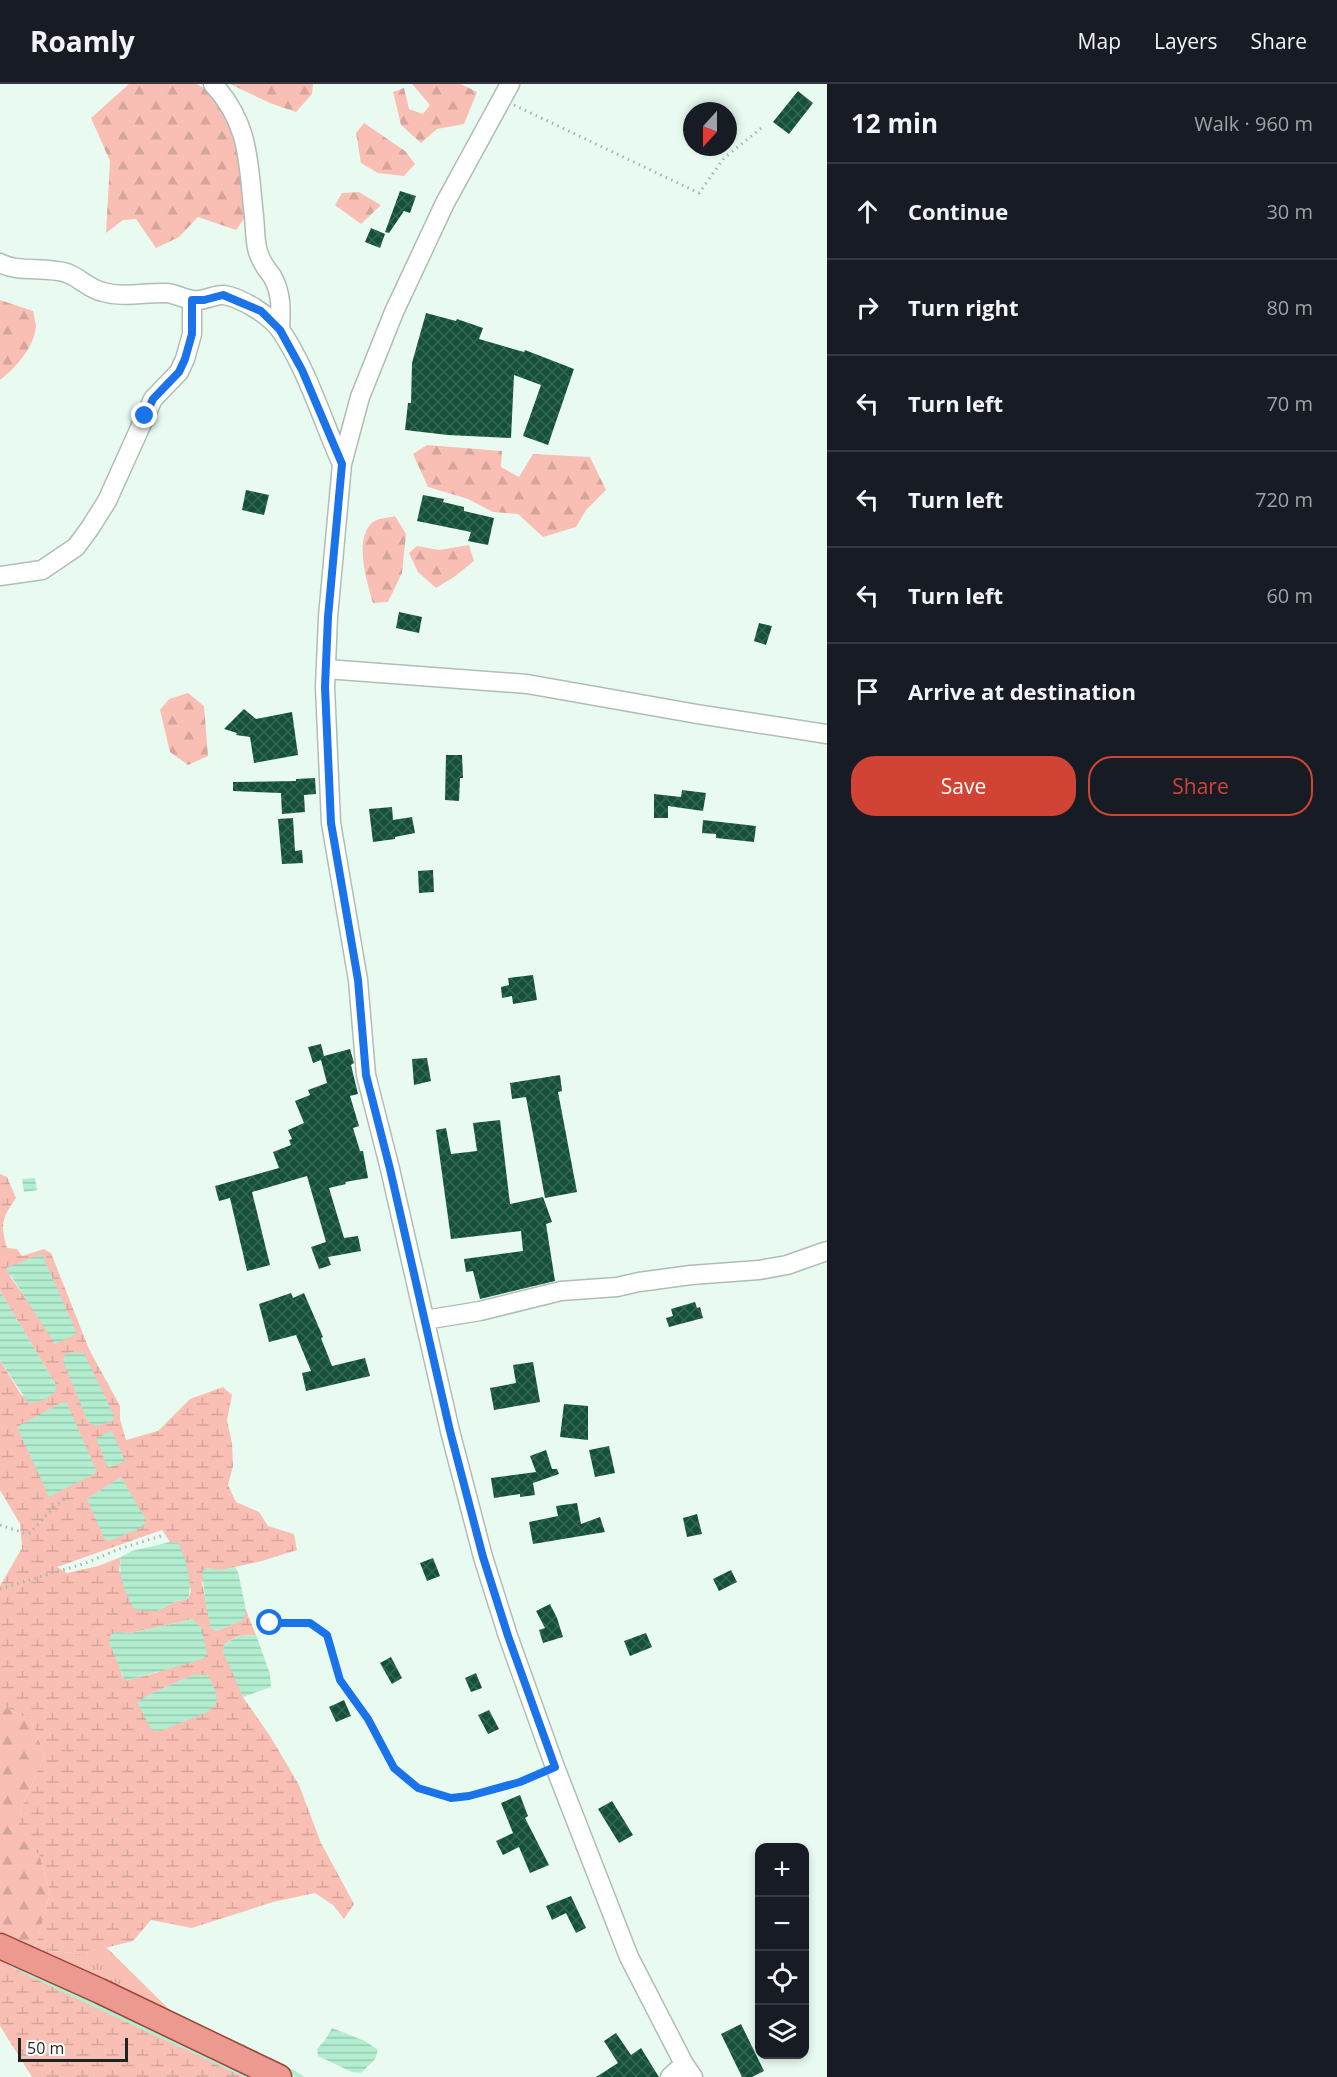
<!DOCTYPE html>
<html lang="en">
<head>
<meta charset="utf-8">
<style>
	:root { --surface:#171b24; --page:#20242c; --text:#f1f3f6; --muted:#9ea1a6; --line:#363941; --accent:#d14435 }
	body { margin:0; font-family:"Open Sans",sans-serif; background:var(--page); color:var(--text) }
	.controls { position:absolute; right:18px; bottom:18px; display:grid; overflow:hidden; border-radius:12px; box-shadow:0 3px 9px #0003 }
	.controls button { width:54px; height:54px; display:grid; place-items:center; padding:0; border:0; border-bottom:2px solid var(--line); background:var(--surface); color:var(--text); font:30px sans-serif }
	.compass { position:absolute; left:683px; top:18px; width:54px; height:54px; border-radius:50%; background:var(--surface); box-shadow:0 3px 9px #0003; rotate:201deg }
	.scale { position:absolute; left:18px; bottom:15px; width:110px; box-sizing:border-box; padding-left:6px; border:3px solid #1e2421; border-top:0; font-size:16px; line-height:21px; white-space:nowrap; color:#1e2421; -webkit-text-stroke:4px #fff; paint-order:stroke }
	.stop { position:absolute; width:18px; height:18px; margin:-14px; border:4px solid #1a73e8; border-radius:50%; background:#fff }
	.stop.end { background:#1a73e8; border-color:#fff; box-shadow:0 2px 6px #0008 }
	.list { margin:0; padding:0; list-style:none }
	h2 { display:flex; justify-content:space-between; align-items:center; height:78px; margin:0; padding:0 24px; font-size:26px }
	h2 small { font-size:20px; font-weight:400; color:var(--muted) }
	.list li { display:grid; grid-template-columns:39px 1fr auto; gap:18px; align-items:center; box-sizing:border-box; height:96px; padding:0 24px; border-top:2px solid var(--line) }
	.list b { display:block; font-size:22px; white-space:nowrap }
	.list em { font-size:20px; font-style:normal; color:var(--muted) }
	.actions { display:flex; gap:12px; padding:18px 24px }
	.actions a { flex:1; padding:14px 0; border:2px solid var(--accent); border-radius:24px; text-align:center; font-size:21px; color:var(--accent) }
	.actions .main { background:var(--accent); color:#fff }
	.icon { flex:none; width:33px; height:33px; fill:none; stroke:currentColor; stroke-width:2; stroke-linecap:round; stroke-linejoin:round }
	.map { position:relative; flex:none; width:827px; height:1993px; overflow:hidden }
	header { display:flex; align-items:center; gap:36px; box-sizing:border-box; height:84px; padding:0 30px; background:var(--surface); border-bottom:2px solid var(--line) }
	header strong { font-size:28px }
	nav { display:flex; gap:33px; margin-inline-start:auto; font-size:21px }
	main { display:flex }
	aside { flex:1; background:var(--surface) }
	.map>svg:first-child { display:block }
</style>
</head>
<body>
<header>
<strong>Roamly</strong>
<nav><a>Map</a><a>Layers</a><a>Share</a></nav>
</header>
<main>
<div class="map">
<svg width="827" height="1993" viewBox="0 0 827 1993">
	<defs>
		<pattern id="grass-tufts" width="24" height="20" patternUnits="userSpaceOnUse" patternTransform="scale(1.5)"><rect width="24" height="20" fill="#f9bfb5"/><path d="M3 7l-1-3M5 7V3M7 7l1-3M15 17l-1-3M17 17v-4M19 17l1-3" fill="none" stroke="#d5a49b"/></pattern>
		<pattern id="forest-firs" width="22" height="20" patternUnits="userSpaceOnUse" patternTransform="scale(1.5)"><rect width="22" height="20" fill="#f9bfb5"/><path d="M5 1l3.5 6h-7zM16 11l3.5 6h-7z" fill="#d5a49b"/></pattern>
		<pattern id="wetland-marsh" width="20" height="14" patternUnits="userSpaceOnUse" patternTransform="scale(1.5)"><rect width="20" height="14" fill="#f9bfb5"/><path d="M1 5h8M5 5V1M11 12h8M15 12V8" fill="none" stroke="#d5a49b"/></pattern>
		<pattern id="water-rules" width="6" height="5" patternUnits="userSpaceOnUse" patternTransform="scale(1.5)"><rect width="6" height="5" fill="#b1edce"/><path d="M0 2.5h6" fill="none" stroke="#98cbb1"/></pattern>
		<pattern id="building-cross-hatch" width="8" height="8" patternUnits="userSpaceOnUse" patternTransform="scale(1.5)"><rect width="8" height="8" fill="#155139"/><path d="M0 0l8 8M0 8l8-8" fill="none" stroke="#366753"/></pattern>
	</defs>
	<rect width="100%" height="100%" fill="#e9fbf1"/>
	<path fill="url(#grass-tufts)" d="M0 1853 35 1865 81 1870 106 1863 182 1938Z"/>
	<path fill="url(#forest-firs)" d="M129 0H197L207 6 227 34 240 71 246 132 236 146 198 133 179 153 156 164 136 135 123 136 106 149 110 77 91 34Z
		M230 0H313L312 10 296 28 270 19Z
		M412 0H461L477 8 464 40 437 45 421 59 401 41 393 8 404 4 409 25 423 30 430 21Z
		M364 39 405 67 415 80 404 92 378 89 361 79 356 49Z
		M359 108 381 121 361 140 335 121 342 109Z
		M0 216 33 227C34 231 35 237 36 241 36 261 15 285 0 296Z
		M427 361 502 367 501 383 519 393 533 370 590 373 606 406 586 426 576 443 543 453 518 430 493 428 468 415 428 403 413 370Z
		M395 432 406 450 402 489 388 518 373 519C367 498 353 454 373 438 378 434 389 434 395 432Z
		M469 461 474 477 454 493 436 504 418 488 409 469 417 462 439 466Z
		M188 609 204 622 208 672 188 681 170 668 160 626 169 615Z
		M0 1620 31 1637 45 1671 22 1722 18 1749 40 1772 50 1809 35 1865 0 1853Z"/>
	<path fill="url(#wetland-marsh)" fill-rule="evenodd" d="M0 1090 7 1093 16 1114C2 1134 0 1140 7 1164L17 1165 22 1172 44 1165 51 1169 89 1265 120 1322V1335L126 1356 158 1347 190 1315 223 1303 232 1311 227 1336 232 1359 233 1382 228 1401 236 1418 259 1428 268 1442 294 1450 297 1466 262 1477 222 1486 202 1498 211 1544 217 1547 242 1536 246 1526 256 1551 238 1552 224 1560 243 1613 270 1652 299 1701 321 1759 354 1820 344 1835 333 1821 315 1809 273 1818 192 1844 151 1836 133 1857 81 1870 35 1865 50 1809 40 1772 17 1749 22 1722 45 1671 31 1637 0 1620V1502L22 1464 20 1440 0 1406V1276L22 1312 56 1301 0 1207ZM9 1191 59 1212 71 1236 29 1219ZM61 1319H67L69 1325 17 1344ZM121 1393 145 1436 87 1415ZM162 1446 170 1458 178 1459 191 1507 188 1515 177 1517 157 1527 119 1486 121 1473 98 1482 67 1489 57 1483ZM193 1535 159 1588 129 1596 124 1595 121 1589 117 1548 131 1549ZM193 1591 172 1641 160 1647 152 1646 138 1618 150 1610Z
		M2 1875 196 1962 254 1993H32L0 1942V1876Z"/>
	<path fill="url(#water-rules)" d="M35 1094 37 1106 24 1108 22 1095Z
		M42 1170 77 1250 55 1260 6 1184Z
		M0 1207 56 1301 55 1308 46 1315 29 1320 0 1276Z
		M74 1268 84 1269 114 1332 113 1337 96 1342 88 1338 63 1277 65 1270Z
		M61 1319H67L97 1388 49 1413 17 1343Z
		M112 1347 125 1377 108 1384 96 1354Z
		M121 1393 146 1436 141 1444 109 1457 104 1454 87 1415Z
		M170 1458 178 1459C186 1473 193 1499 188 1515L177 1517 157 1527 135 1526C125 1510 118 1492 121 1473L132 1467Z
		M235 1483 238 1488 246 1526 243 1536 217 1547 211 1544 206 1523 202 1488 206 1484 222 1486Z
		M193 1535 201 1544 207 1569 203 1575 129 1596 124 1595 109 1558 111 1550 117 1548 131 1549Z
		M256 1551 270 1590 271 1603 243 1613 223 1568 224 1560 239 1552Z
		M193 1591H208L215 1606 217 1618 208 1628 160 1647 152 1646 137 1618 150 1610Z
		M332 1944 365 1957 378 1966 375 1975 361 1989 352 1988 318 1972 317 1965 325 1956Z"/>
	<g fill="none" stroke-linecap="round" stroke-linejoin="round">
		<path stroke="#b1edce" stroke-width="4.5" d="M12 1881C90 1920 170 1955 248 1993
			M237 1960 256 1969
			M285 1984 301 1993"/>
	</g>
	<path fill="url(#building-cross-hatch)" d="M798 7 813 19 789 50 773 38Z
		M400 107 416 112 410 129 404 127 389 149 385 148Z
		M371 144 385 150 380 164 365 158Z
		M426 229 456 237 457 235 483 244 479 255 524 268 525 266 574 285 548 361 523 352 541 301 514 291 511 354 448 351 405 346 408 319H411L412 279Z
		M246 406 269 411 264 431 242 426Z
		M423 411 444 415 443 418 464 423V427L494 434 488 461 468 457 471 448 417 437Z
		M399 528 422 533 419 549 396 544Z
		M759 539 772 542 766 561 754 557Z
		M244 625 256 635 292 628 298 671 254 679 250 653 236 651 237 649 224 645Z
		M446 671H462L463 694H460L459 717 445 716Z
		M315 694 316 710 304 711 305 728 282 730 281 709 233 707V698L296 697V695Z
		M682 706 706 709 703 727 668 722V734H654V710L681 713Z
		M392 723 393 736 412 733 415 749 395 753V755L373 758 369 725Z
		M293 734 295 767 302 766 303 779 282 780 278 735Z
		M703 736 756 742 754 758 716 754V750L702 749Z
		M433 786 434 808 419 809 418 787Z
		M533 891 537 916 513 920 512 912 502 914 501 903 509 901 508 894Z
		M321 960 324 972 350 965 354 979 351 981 358 1010 350 1012 359 1042 353 1044 360 1067H363L368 1094 345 1098 346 1100 329 1104 344 1154 358 1152 361 1167 328 1173 331 1181 319 1185 311 1163 326 1158 307 1092 252 1108 270 1181 247 1187 230 1114 219 1117 215 1102 279 1084 273 1068 291 1061 289 1056 292 1055 288 1046 304 1039 295 1017 310 1011 308 1006 327 999 321 976 313 979 308 963Z
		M427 974 431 997 414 1001 412 975Z
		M560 991 562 1007 558 1008 577 1108 545 1114 526 1013 512 1015 510 999Z
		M500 1036 510 1120 543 1113 552 1138 546 1140 555 1197 480 1215 473 1187 466 1188 464 1175 523 1167 521 1147 451 1155 436 1046 446 1044 451 1070 477 1067 473 1039Z
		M291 1209 293 1214 304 1209 323 1253 321 1254 332 1282 365 1274 370 1292 306 1307 302 1289 311 1287 296 1251 269 1258 259 1220Z
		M695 1218 697 1224 700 1223 703 1234 669 1243 666 1234 673 1232 671 1225Z
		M533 1278 540 1318 494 1326 490 1304 516 1299 513 1281Z
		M564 1320 588 1322V1356L560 1353Z
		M609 1362 615 1389 595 1393 589 1366Z
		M546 1366 552 1385H557L559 1390 533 1399 535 1411 520 1413V1410L494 1414 491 1394 536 1388 530 1372Z
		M577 1419 581 1440 600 1433 605 1448 533 1460 529 1438 558 1432 556 1422Z
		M697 1430 702 1450 687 1453 683 1434Z
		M433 1474 440 1492 427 1497 420 1479Z
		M731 1486 737 1498 719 1507 713 1495Z
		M550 1520 557 1534 563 1553 543 1559 539 1546 545 1544 536 1527Z
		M646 1549 652 1563 630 1572 624 1557Z
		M391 1573 402 1594 392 1600 380 1579Z
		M476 1589 482 1604 471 1608 465 1594Z
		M344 1616 351 1632 336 1638 329 1623Z
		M489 1626 499 1645 488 1650 478 1631Z
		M520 1711 528 1732 525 1734 549 1781 530 1789 519 1763 503 1771 496 1757 513 1749 501 1719Z
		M612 1717 633 1751 619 1759 598 1725Z
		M571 1812 586 1844 576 1849 566 1829 552 1836 546 1822Z
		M741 1940 764 1987 752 1993H742L721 1950Z
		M616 1949 631 1971 641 1964 659 1993H596L618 1979 604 1957Z"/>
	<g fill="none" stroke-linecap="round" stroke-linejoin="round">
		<g stroke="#aebeb5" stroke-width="21">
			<path id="minor" d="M213 0C251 41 248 81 254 132 255 143 255 154 257 164 260 176 265 183 272 192 282 209 281 227 280 246
				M510 0 445 119 394 228 360 313 342 380 328 533 325 603 331 739 358 896 366 991 390 1085 450 1347 483 1473 508 1552 555 1683 629 1873 684 1980 693 1993
				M0 179C18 189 45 182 67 189 80 194 89 205 103 208 124 214 146 208 167 209 176 210 184 215 193 216 204 218 214 210 224 211 242 214 271 232 281 247 308 287 322 336 342 380
				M0 492 42 486 76 463 90 444 107 417 153 315 179 288 185 275 192 250V216
				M326 585 527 600 697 630 827 650
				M425 1236 480 1227 561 1207 617 1203 639 1198 691 1191 759 1186 787 1181 827 1167
				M670 1993 684 1980"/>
		</g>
		<g stroke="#9b4438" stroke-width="27">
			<path id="major" d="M0 1862 100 1907 279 1993"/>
		</g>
		<path stroke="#a8b6ae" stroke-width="3" stroke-dasharray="1.5 4.5" stroke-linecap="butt" d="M514 21 699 109 724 74 764 42
			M0 1441 24 1449H30L53 1424 67 1413
			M0 1505 86 1479 119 1465 161 1452
			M270 1539H310L327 1551 341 1596 368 1635 394 1684 418 1704 451 1714 469 1712 520 1698 542 1689"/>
		<use href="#minor" stroke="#fff" stroke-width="18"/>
		<use href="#major" stroke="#ec998f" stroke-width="24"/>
	</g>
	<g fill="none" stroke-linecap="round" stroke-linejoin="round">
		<path stroke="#1a73e8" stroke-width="8" d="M145 332 153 315 179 288 185 275 192 250V216H204L223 211 261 227 280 246 302 286 342 380 328 533 325 603 331 739 358 896 366 991 390 1085 450 1347 483 1473 508 1552 555 1683 520 1698 469 1712 451 1714 418 1704 394 1684 368 1635 340 1596 327 1551 310 1539H270"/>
	</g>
</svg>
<div class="controls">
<button>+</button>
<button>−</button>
<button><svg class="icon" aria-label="locate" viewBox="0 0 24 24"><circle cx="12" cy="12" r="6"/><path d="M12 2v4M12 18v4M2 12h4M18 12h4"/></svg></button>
<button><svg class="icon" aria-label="layers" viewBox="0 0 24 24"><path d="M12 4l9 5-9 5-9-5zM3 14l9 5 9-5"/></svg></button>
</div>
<svg class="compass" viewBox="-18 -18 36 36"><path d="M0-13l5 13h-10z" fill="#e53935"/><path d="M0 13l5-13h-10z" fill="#9ea1a6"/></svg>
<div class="scale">50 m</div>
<div class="stop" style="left:270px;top:1539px"></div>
<div class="stop end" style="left:145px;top:332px"></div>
</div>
<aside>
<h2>12 min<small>Walk · 960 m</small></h2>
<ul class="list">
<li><svg class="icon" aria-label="ahead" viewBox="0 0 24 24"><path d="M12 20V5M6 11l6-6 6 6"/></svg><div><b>Continue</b></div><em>30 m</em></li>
<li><svg class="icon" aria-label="right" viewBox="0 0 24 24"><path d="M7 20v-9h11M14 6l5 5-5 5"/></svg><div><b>Turn right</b></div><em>80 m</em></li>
<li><svg class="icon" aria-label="left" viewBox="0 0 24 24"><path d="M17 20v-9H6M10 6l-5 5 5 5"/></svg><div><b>Turn left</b></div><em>70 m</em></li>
<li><svg class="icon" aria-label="left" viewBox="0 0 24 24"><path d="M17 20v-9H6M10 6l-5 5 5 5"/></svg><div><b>Turn left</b></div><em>720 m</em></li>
<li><svg class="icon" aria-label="left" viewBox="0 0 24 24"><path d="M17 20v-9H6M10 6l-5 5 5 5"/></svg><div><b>Turn left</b></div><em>60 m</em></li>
<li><svg class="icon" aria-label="arrive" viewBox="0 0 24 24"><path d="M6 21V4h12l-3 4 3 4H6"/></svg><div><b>Arrive at destination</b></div></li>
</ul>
<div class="actions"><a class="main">Save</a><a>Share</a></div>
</aside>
</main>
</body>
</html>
